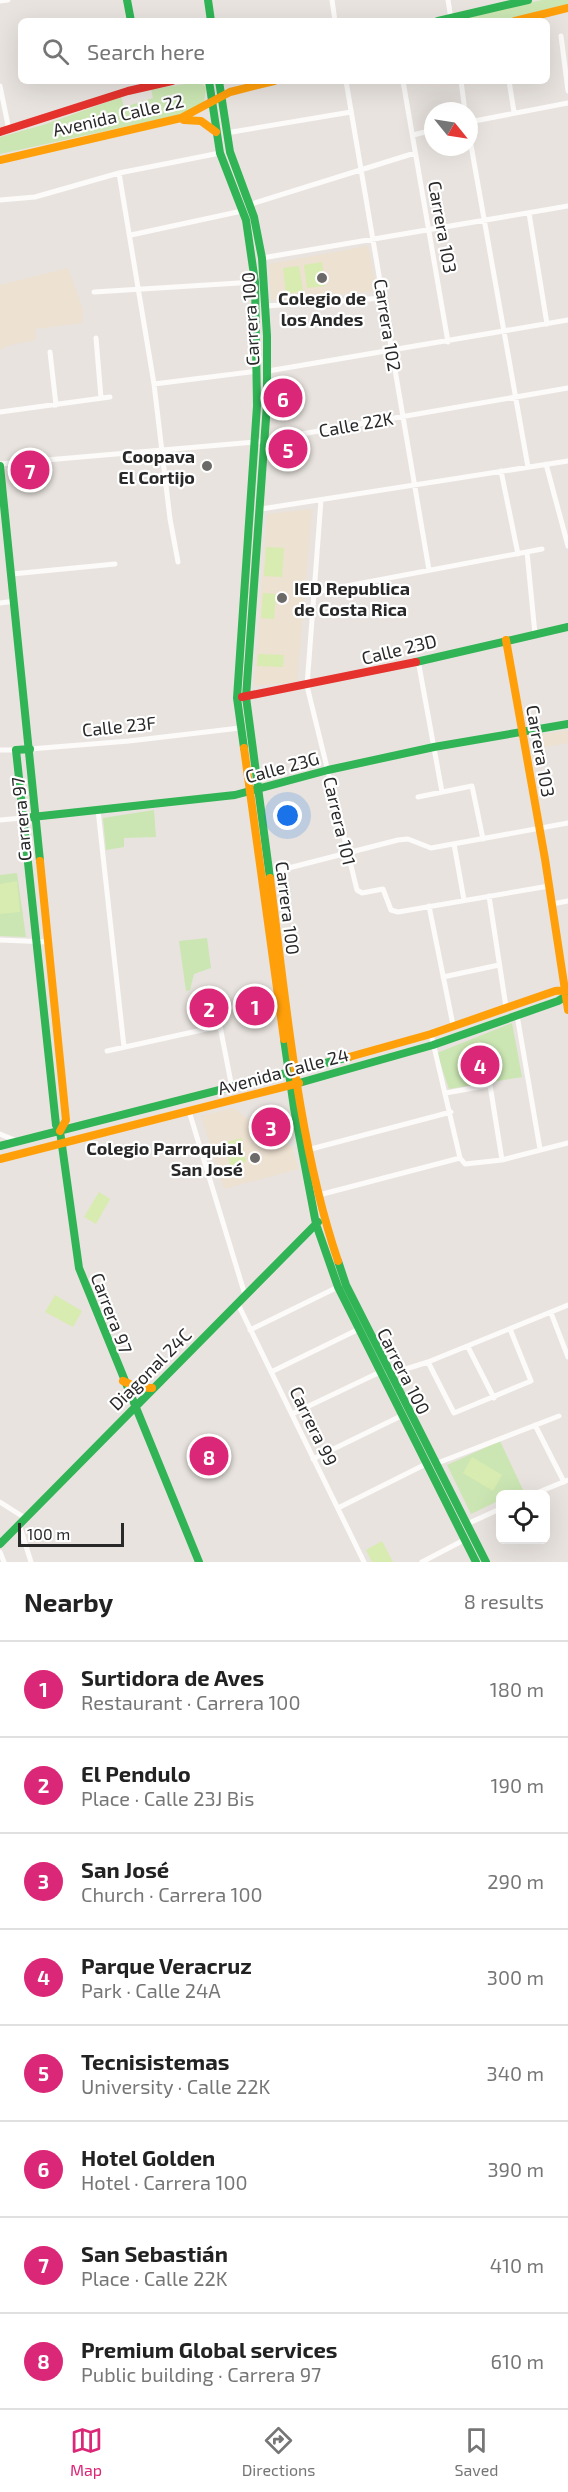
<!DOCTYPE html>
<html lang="en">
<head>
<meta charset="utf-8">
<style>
	:root { --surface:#fff; --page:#f2f2f2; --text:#222; --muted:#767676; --line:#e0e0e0; --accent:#db2777 }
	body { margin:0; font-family:"Exo 2",sans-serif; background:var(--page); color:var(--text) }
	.controls { position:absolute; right:18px; bottom:18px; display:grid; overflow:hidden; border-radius:9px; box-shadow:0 6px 24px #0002 }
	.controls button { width:54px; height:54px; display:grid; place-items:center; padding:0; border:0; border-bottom:2px solid var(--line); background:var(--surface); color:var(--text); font:30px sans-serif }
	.compass { position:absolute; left:424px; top:102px; width:54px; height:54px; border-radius:50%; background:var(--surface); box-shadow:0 6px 24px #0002; rotate:120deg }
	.scale { position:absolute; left:18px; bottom:15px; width:106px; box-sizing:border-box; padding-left:6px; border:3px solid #292929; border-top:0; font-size:16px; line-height:21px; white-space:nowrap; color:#292929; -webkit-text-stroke:4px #fff; paint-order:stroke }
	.you { position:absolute; left:288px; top:816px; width:21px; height:21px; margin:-15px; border:4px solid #fff; border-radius:50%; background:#1a73e8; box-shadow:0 0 0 9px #1a73e833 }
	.badge { display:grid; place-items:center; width:39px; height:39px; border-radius:50%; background:var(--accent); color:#fff; font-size:20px; font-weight:700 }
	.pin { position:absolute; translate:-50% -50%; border:3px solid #fff; box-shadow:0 2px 6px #0006 }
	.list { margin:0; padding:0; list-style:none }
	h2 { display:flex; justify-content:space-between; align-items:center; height:78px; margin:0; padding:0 24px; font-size:26px }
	h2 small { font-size:20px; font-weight:400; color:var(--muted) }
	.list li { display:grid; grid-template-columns:39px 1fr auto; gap:18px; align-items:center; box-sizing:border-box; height:96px; padding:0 24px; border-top:2px solid var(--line) }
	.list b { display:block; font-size:22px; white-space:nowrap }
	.list p { margin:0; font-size:20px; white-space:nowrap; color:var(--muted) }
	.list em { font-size:20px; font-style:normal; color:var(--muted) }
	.icon { flex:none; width:33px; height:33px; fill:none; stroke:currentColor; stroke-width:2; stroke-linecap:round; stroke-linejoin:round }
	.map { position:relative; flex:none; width:568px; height:1562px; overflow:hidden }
	.search { position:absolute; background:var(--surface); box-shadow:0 6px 24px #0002; left:18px; right:18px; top:18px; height:66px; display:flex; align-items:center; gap:15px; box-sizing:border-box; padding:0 21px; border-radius:9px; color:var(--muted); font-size:22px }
	.sheet { height:846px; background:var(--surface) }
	nav { display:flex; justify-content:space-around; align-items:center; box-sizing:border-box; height:84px; border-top:2px solid var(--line); background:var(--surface); font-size:16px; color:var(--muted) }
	nav a { display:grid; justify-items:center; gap:3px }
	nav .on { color:var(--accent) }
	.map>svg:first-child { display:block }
</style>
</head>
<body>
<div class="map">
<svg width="568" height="1562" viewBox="0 0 568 1562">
	<rect width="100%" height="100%" fill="#e8e3de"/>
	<path fill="#ede1d1" d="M368 246 377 291 271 300 269 264Z
		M68 268 83 310 82 323 35 329 36 340 10 345 0 350V285Z
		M312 509 297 682 254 686 267 514Z
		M568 730V743L540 748 536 735Z
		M233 1108 255 1124 258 1137 269 1144 283 1140 292 1147 298 1169 224 1189 201 1116Z"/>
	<path fill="#cbe6b3" d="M542 0H568V4L503 21H454Z
		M199 82 206 87 204 103 183 114 0 154V137L43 125 121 97 124 107 153 98 151 89Z
		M154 810 156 837 124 838V847L106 850 103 818Z
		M17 873 26 937 0 936V875Z
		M207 938 211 968 194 974 190 990 186 991 179 941Z
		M512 1023 522 1077 449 1089 437 1053Z
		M500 1441 523 1490 513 1494H500V1500L471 1514 447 1465Z"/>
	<path fill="#d8ebb0" d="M322 262 325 286 307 288 304 265Z
		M299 266 303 291 286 294 283 268Z
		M266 547 284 548 282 577 264 576Z
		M263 593 276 594 274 619 261 618Z
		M258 654 284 655 283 667 257 666Z
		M17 881 20 912 0 914V884Z
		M479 1040 493 1064 476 1074 462 1049Z
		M242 1138 246 1162 230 1166 226 1142Z
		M99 1192 110 1199 96 1224 84 1217Z
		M55 1295 82 1311 73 1327 45 1312Z
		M472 1457 502 1475 493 1491 463 1473Z
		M382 1541 393 1562H372L366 1550Z"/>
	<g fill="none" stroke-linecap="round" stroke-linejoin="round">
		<path stroke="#fcfbfa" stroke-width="5" d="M332 0 335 21
			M448 0 451 19
			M0 1 8 0
			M561 36 568 91
			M346 81 429 570
			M403 81 448 342
			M461 81 465 111
			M509 81 514 112
			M0 86 9 130
			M469 122 568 103
			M226 133 351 112
			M469 134 528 467
			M413 135 433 130
			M119 173 154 384 170 519 178 562
			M0 200 35 197 119 173 220 153
			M248 205 415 153
			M529 213 547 324
			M131 235 242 211
			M262 258 568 206
			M94 292 255 282
			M266 306 384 298
			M96 338 101 398
			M50 352 56 405
			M268 371 568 320
			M154 384 258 371
			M0 412 110 397
			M0 464 255 442 568 388
			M546 464 568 546
			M501 471 518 554
			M321 500 307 686 357 890 362 893 383 889 391 910 398 912 549 886
			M261 509 568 461
			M527 552 535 634
			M12 574 115 564
			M315 592 542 549
			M0 603 15 601
			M418 660 442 792
			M30 749 129 741 240 728
			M0 750H16
			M418 797 472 786 483 839
			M98 810 124 1047
			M0 820 23 818
			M454 844 464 900
			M269 873 398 840 408 839 431 848 568 823
			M489 896 506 1007
			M552 904 568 901
			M429 906 453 1025
			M0 940 48 942
			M443 977 499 965
			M517 1015 540 1149
			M431 1034 460 1158 465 1164 502 1160 568 1143
			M107 1051 220 1026 232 1088
			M446 1093 490 1085 502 1160
			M189 1111 245 1295
			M0 1134 17 1141
			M311 1149 451 1112
			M319 1195 460 1158
			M237 1302 364 1562
			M551 1313 568 1357
			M250 1330 338 1287
			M468 1347 494 1398
			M428 1362 454 1413 531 1381 510 1329
			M271 1372 357 1330
			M292 1414 376 1374 396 1372 428 1362 568 1305
			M535 1425 564 1482
			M313 1459 401 1416
			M435 1464 559 1416
			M534 1494 568 1480
			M0 1502 25 1518
			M338 1508 426 1464
			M19 1524 31 1562
			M467 1524 500 1509
			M0 1552 4 1562
			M422 1562 464 1540"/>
		<path stroke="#30b455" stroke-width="8" d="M127 0 131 21
			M208 0 211 21
			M438 21 528 0
			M209 81 220 153 246 220 255 282 257 406 237 698 244 748
			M219 81 230 152 254 217 262 258 267 336V404L246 697 270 878
			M0 466 40 861
			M416 662 568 627
			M30 749 16 750 56 1125 60 1131 79 1268 199 1562
			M23 818 235 795 328 770 434 747 568 724
			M284 1039 294 1108 316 1224 338 1287 476 1562
			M299 1083 433 1045 558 1001 568 995
			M0 1146 349 1057
			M338 1261 346 1285 486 1562
			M0 1544 318 1222"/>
		<path stroke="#ff9f0a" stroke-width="8" d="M515 21 568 8
			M184 120 201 121 216 132
			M0 160 181 118 230 92 274 81
			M506 640 545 859 568 1010
			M244 748 284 1039
			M40 861 66 1120 60 1131
			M270 878C286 1001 298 1144 338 1261
			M349 1057 431 1034 555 991 568 990
			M0 1159 299 1083
			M123 1381 136 1387 152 1388"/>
		<path stroke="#e5322d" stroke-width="8" d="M0 132 128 91 172 81
			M242 697 416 662"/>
	</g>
	<g fill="#6c6a68" stroke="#fff" stroke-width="2">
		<circle cx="322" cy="278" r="6"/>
		<circle cx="207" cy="466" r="6"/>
		<circle cx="282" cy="598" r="6"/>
		<circle cx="255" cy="1158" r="6"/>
	</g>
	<g text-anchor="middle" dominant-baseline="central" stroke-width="4.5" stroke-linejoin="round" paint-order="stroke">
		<g font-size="18" fill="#292929" stroke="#fff">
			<text transform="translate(118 115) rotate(-13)">Avenida Calle 22</text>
			<text transform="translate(443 227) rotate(80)">Carrera 103</text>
			<text transform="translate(250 319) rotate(-93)">Carrera 100</text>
			<text transform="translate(388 325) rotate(81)">Carrera 102</text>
			<text transform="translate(356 424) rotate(-10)">Calle 22K</text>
			<text transform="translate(399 649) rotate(-14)">Calle 23D</text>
			<text transform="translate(119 726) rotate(-6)">Calle 23F</text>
			<text transform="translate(541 751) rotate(80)">Carrera 103</text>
			<text transform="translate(282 767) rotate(-15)">Calle 23G</text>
			<text transform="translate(21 819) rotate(-95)">Carrera 97</text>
			<text transform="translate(340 821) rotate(77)">Carrera 101</text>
			<text transform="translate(288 908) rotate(83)">Carrera 100</text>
			<text transform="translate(283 1071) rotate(-15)">Avenida Calle 24</text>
			<text transform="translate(112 1313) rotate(69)">Carrera 97</text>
			<text transform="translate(150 1369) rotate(-45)">Diagonal 24C</text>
			<text transform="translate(404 1371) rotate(63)">Carrera 100</text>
			<text transform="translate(314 1426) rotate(64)">Carrera 99</text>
		</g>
		<g font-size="18" font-weight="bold" fill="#292929" stroke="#fff" text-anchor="end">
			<text x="322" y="298" text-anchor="middle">Colegio de<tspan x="322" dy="21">los Andes</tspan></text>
			<text x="195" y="456">Coopava<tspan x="195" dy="21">El Cortijo</tspan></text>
			<text x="294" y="588" text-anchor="start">IED Republica<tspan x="294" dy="21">de Costa Rica</tspan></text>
			<text x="243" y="1148">Colegio Parroquial<tspan x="243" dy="21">San José</tspan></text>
		</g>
	</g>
</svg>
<div class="controls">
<button><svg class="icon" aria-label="locate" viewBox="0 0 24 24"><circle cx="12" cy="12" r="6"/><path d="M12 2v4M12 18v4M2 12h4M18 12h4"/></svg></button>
</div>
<svg class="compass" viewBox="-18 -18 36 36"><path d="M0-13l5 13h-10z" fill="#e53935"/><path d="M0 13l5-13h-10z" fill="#767676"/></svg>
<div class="scale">100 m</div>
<div class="you"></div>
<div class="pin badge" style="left:255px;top:1006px">1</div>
<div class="pin badge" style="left:209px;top:1008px">2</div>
<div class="pin badge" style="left:271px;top:1127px">3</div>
<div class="pin badge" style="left:480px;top:1065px">4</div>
<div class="pin badge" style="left:288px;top:449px">5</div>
<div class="pin badge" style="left:283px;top:398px">6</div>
<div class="pin badge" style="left:30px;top:470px">7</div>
<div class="pin badge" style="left:209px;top:1456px">8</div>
<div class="search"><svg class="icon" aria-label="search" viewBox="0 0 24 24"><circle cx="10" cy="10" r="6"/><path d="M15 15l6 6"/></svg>Search here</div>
</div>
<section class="sheet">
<h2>Nearby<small>8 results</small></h2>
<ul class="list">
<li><span class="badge">1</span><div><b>Surtidora de Aves</b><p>Restaurant · Carrera 100</p></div><em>180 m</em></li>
<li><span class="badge">2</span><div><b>El Pendulo</b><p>Place · Calle 23J Bis</p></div><em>190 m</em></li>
<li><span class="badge">3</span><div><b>San José</b><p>Church · Carrera 100</p></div><em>290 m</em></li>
<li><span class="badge">4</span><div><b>Parque Veracruz</b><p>Park · Calle 24A</p></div><em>300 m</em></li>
<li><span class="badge">5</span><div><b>Tecnisistemas</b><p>University · Calle 22K</p></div><em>340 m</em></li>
<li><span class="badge">6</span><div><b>Hotel Golden</b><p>Hotel · Carrera 100</p></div><em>390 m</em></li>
<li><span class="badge">7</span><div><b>San Sebastián</b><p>Place · Calle 22K</p></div><em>410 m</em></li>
<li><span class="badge">8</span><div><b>Premium Global services</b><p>Public building · Carrera 97</p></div><em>610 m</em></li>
</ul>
</section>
<nav>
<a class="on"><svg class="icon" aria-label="map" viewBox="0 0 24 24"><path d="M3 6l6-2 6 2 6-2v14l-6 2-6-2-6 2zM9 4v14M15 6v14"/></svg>Map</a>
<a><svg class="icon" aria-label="directions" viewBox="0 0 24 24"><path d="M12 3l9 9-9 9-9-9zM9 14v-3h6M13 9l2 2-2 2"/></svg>Directions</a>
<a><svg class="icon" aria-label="saved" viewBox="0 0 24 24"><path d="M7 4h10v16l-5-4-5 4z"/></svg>Saved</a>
</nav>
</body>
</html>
